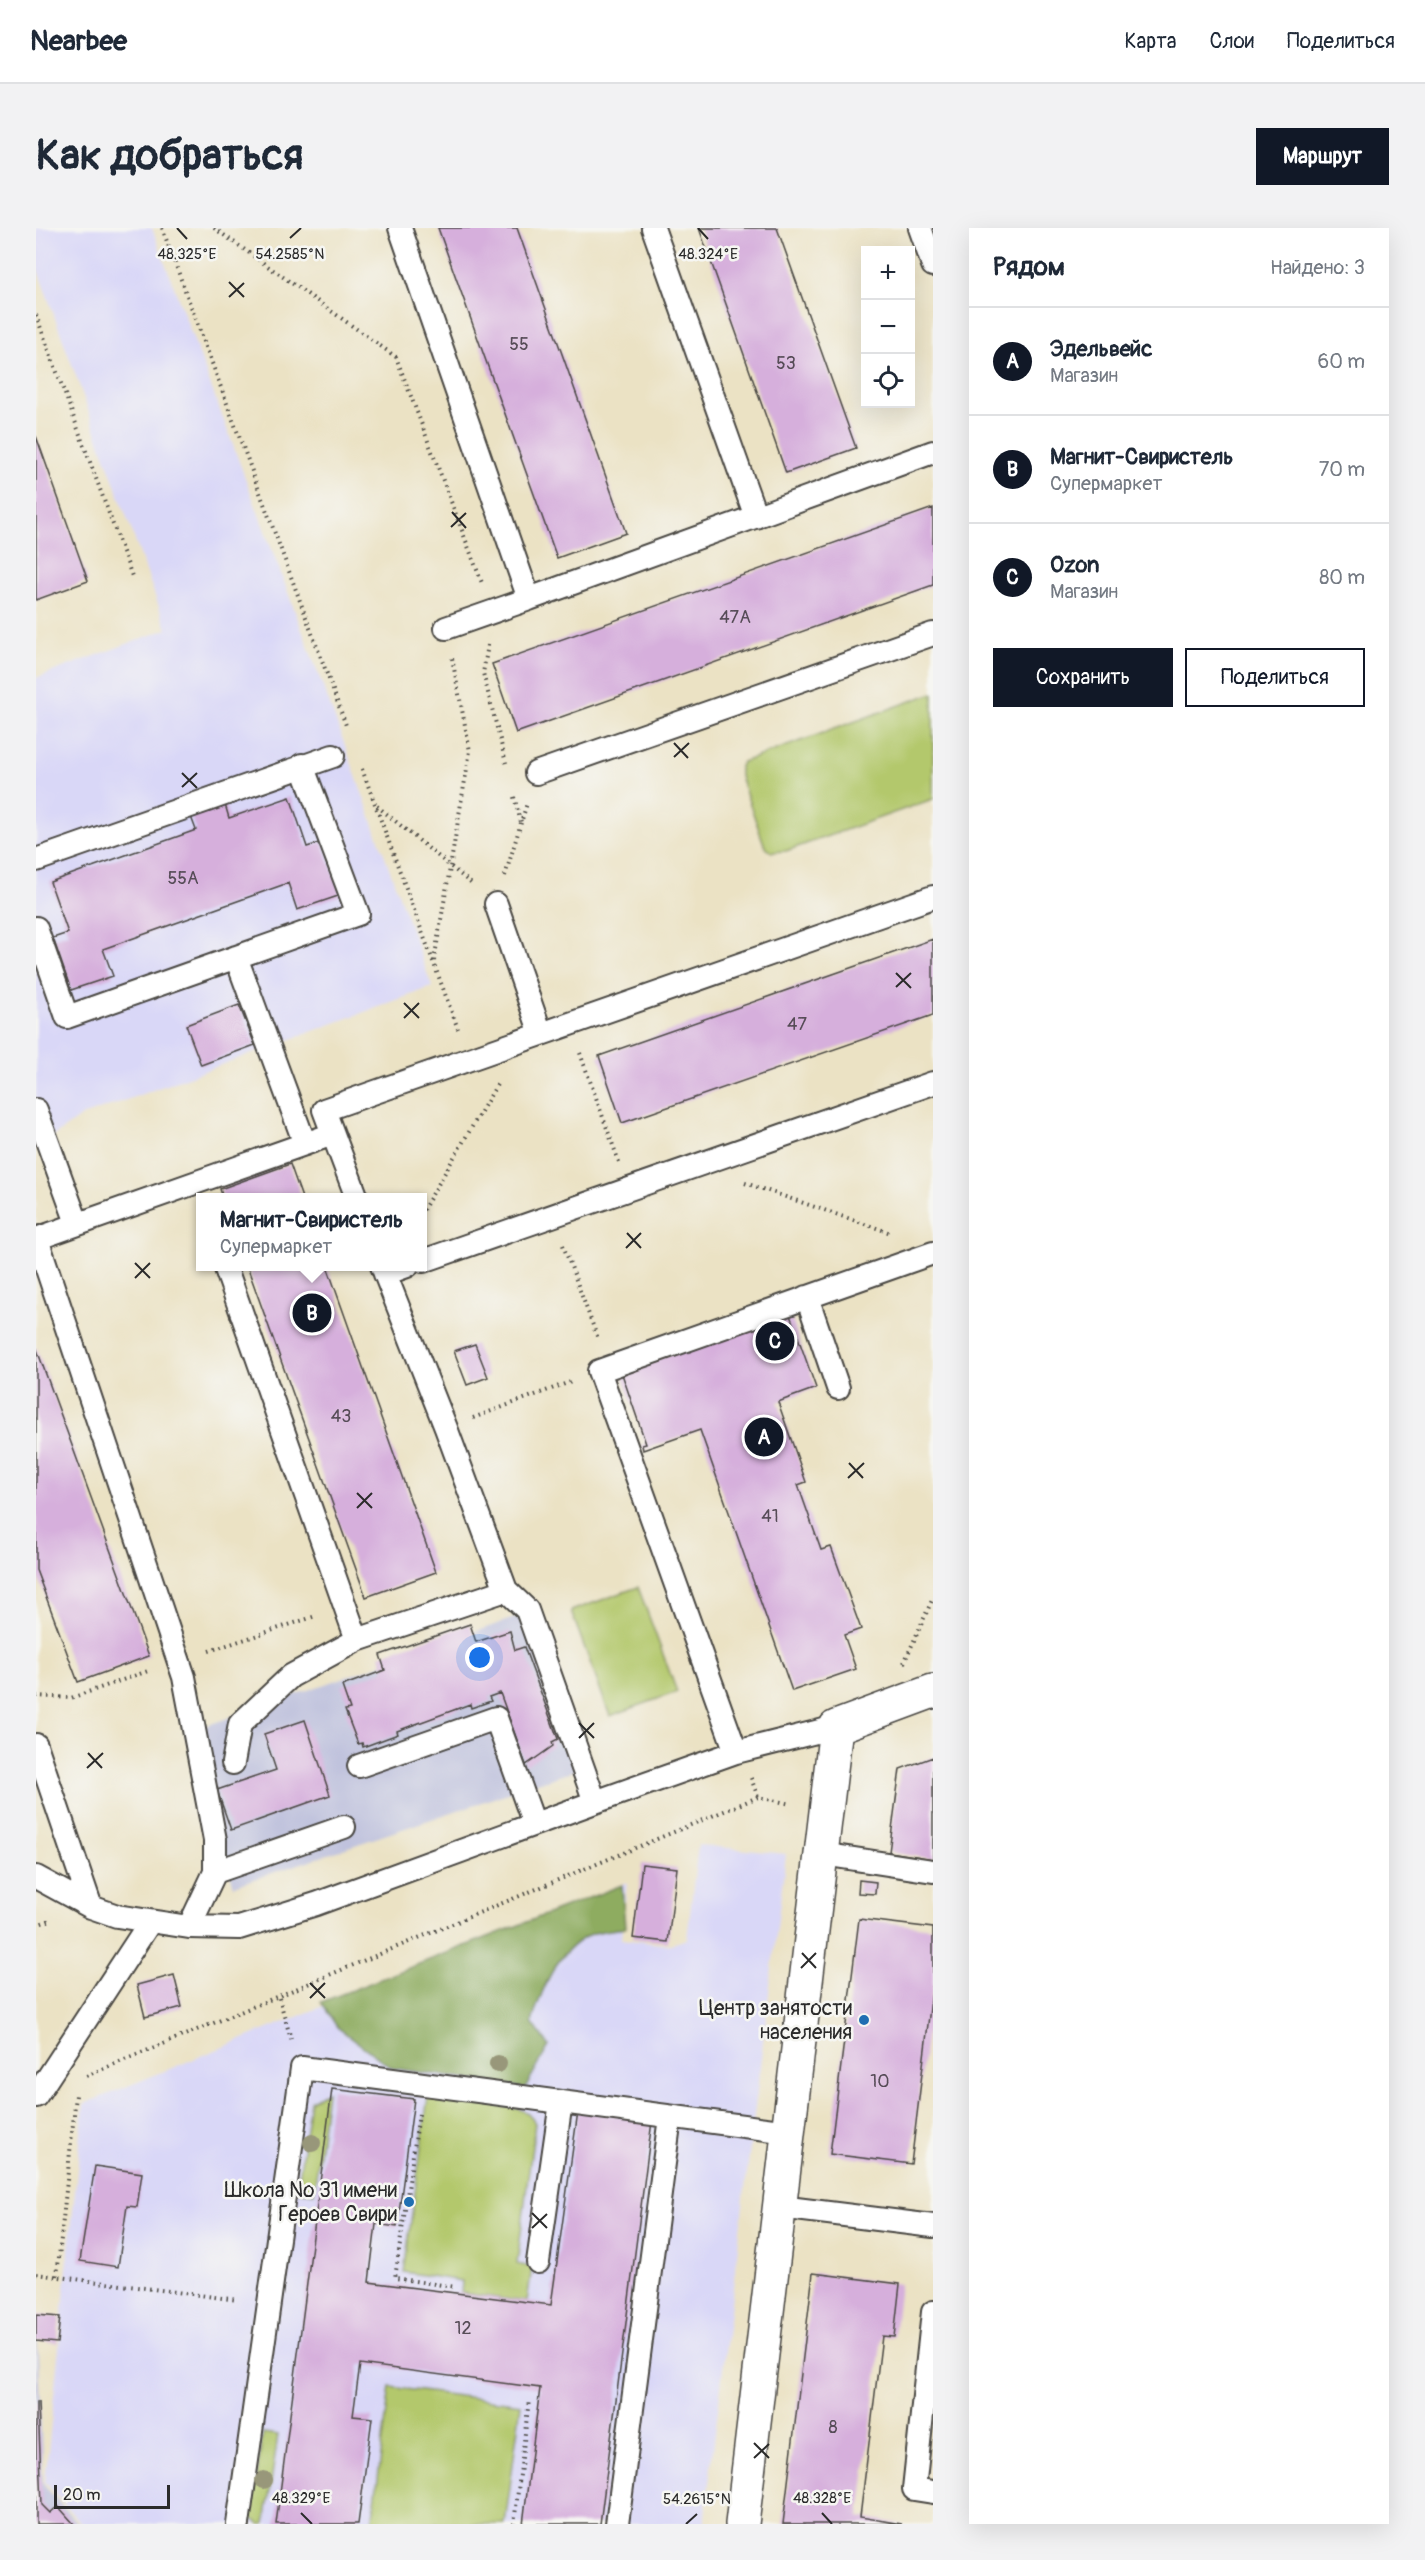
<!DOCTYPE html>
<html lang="ru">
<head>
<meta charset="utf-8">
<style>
	:root { --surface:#fff; --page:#f2f2f3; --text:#1f2937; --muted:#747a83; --line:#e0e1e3; --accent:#111827 }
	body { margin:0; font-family:Pangolin,sans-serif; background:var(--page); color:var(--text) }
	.controls { position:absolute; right:18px; top:18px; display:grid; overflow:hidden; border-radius:0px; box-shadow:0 6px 24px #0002 }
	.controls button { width:54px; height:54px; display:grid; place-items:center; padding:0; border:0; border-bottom:2px solid var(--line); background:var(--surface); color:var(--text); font:30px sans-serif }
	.scale { position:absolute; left:18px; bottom:15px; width:116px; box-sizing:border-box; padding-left:6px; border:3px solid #2b2b2b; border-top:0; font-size:16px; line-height:21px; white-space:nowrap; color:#2b2b2b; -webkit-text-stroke:4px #f6f6f2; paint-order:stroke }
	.you { position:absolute; left:444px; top:1430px; width:21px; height:21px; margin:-15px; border:4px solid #fff; border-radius:50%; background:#1a73e8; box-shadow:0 0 0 9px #1a73e833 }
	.badge { display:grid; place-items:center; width:39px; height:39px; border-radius:50%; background:var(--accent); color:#fff; font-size:20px; font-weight:700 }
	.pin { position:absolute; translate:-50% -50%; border:3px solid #fff; box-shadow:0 2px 6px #0006 }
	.popup { position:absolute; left:160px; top:965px; width:231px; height:78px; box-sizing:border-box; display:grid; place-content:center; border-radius:0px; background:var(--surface); filter:drop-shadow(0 2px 4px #0005); font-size:20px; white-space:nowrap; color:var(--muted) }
	.popup b { font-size:22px; color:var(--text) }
	.popup::after { content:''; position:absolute; left:50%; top:100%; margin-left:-12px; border:12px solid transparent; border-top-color:var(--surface) }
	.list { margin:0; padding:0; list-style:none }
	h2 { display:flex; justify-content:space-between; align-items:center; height:78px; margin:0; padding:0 24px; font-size:26px }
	h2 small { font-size:20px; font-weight:400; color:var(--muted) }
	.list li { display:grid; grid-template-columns:39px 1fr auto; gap:18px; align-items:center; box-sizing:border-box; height:108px; padding:0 24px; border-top:2px solid var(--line) }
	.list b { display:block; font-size:22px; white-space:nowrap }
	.list p { margin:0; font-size:20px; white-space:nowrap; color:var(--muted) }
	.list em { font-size:20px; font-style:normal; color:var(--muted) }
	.actions { display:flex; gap:12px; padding:18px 24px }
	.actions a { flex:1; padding:14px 0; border:2px solid var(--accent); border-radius:0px; text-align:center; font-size:21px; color:var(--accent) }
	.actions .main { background:var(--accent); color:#fff }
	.icon { flex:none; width:33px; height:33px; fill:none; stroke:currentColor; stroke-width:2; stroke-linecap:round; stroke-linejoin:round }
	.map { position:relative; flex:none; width:897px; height:2296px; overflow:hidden; border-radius:0px }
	header { display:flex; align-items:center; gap:36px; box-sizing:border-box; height:84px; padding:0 30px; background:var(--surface); border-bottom:2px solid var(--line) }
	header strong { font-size:28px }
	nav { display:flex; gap:33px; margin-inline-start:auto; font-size:21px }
	.intro { display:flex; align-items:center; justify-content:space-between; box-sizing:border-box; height:144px; padding:0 36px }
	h1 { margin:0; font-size:42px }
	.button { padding:15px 27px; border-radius:0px; background:var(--accent); color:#fff; font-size:21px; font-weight:700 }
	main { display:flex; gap:36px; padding:0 36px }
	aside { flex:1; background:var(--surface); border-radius:0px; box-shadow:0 6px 24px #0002 }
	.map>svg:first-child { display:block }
</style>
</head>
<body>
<header>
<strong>Nearbee</strong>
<nav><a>Карта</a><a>Слои</a><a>Поделиться</a></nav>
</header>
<div class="intro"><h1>Как добраться</h1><a class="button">Маршрут</a></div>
<main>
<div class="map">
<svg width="897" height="2296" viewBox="0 0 897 2296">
	<rect width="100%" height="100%" fill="#f6f6f2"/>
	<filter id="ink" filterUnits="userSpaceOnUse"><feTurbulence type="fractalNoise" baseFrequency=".0167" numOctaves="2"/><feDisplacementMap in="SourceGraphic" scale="12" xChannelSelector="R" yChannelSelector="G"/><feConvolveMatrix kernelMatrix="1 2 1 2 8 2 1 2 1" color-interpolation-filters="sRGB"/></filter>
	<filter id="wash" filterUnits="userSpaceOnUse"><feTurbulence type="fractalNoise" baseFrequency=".008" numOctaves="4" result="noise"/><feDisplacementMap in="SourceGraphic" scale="24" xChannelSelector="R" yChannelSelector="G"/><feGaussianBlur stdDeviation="1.35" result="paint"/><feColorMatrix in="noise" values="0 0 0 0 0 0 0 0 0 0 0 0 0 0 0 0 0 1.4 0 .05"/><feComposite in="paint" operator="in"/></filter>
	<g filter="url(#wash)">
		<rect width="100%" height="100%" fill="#ebe2c4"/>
		<path fill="#d9d7f7" d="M0 0H116L311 523 396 759 44 889 11 913 0 917V450L131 401 0 37Z
			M662 1617 750 1626 668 2296H45L9 2254 48 1876 591 1654 585 1711 633 1717 651 1711Z"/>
		<path fill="#c0c2dd" d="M490 1386 543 1541 198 1658 149 1505Z
			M0 2073 7 2256 42 2296H0Z"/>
		<path fill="#b3c86c" stroke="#6f7a4c" stroke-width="1.5" d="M897 465V571L750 623 736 624 729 619 704 548V538L707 534Z
			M602 1359 641 1464 574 1488 535 1383Z
			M291 1863 278 1965 261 1963 274 1873Z
			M392 1868 483 1881 492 1885 499 1895 481 2036 496 2039 491 2074 425 2065 426 2053 368 2044Z
			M354 2159 485 2176 469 2296H336Z
			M227 2205 242 2207 229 2296H224L215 2290Z"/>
		<path fill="#8eac60" stroke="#5c6c46" stroke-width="1.5" d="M586 1657 589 1700C578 1702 563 1702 553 1707 520 1723 506 1761 496 1794L513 1818 489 1860 356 1840 301 1799 285 1774Z"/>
		<g id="blocks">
			<path fill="#d6afdc" d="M402 0H481L590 305 521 330Z
				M663 0H741L820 220 750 245Z
				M0 208 52 353 0 372Z
				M897 280V357L480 505 456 436Z
				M254 569 271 619 286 614 305 667 261 682 252 655 67 721 77 748 35 762 17 710 32 705 14 654 160 602 154 586 188 573 193 590Z
				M897 711V787L586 895 563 828Z
				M203 777 219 817 165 837 150 797Z
				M254 936 266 970H187L184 961Z
				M211 1038H291L400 1344 330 1369Z
				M753 1084 780 1160 742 1174 770 1254 762 1257 785 1322 795 1319 825 1401 808 1407 820 1441 756 1463 664 1202 607 1222 606 1217 610 1216 585 1143Z
				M439 1116 452 1149 431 1157 418 1123Z
				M0 1119 113 1428 42 1454 0 1342Z
				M434 1396 440 1414 474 1403 479 1422 488 1419 522 1511 516 1514 517 1518 490 1537 464 1465 453 1469 455 1473 435 1480 434 1476 361 1503 362 1506 327 1519 326 1515 322 1516 309 1482 314 1481 306 1458 349 1442 344 1427Z
				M269 1492 294 1567 195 1602 181 1562 240 1542 228 1506Z
				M897 1529V1631L853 1624 864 1541Z
				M606 1636 641 1640 632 1714 597 1710Z
				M823 1652 840 1654 839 1666 822 1665Z
				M823 1691 897 1700V1755L875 1936 794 1926Z
				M138 1747 146 1779 109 1789 101 1757Z
				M296 1861 378 1871 361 1999 340 1996 333 2054 515 2077 542 1883 616 1893 564 2296H487L504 2160 324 2136 317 2188 336 2190 322 2296H240Z
				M59 1938 106 1945 101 1979 91 1978 82 2039 44 2033Z
				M777 2045 864 2056 858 2109 846 2108 824 2289 866 2296H747Z
				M0 2087 24 2089 21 2115 0 2113Z
				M0 2174H2L6 2277 14 2285 22 2278 38 2296H0Z"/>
		</g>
	</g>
	<g filter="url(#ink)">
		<use href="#blocks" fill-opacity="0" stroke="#484642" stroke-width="1.5"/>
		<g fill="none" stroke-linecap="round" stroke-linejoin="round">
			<g stroke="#484642" stroke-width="26">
				<path id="lane" d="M364 0 493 371 897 224
					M617 0 720 289
					M884 0 897 37
					M410 400 493 371
					M500 545 897 406
					M0 632 297 528
					M460 676 505 806
					M0 700 31 789 322 686 266 537
					M200 729 269 916
					M0 882 41 995
					M321 970 288 882 897 669
					M0 1011 297 906
					M1 1011 148 1449 179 1612V1644L153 1699
					M387 1033 897 855
					M189 1038 321 1412 470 1362
					M346 1038 410 1200 470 1362 491 1382 559 1574 700 1524
					M349 1046 371 1038
					M771 1069 802 1160
					M800 1499 700 1524 563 1143 897 1025
					M0 1517 55 1679
					M197 1535 204 1496 255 1448 321 1412
					M323 1538 460 1490 498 1596
					M786 1626 897 1643
					M179 1644 308 1599
					M0 1649 55 1679 81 1688 153 1699 203 1700 280 1676 559 1574
					M0 1868 114 1694
					M744 1979 897 1998
					M502 2034 525 1874
					M897 2084 878 2261 897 2264
					M202 2296 266 1840 753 1904
					M581 2296 634 1889"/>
			</g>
			<g stroke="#484642" stroke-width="36">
				<path id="street" d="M706 2296 800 1499 897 1463"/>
			</g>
			<path stroke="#484642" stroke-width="4" stroke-dasharray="1.5 4.5" stroke-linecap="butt" d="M126 0 311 500
				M178 0 360 129 446 355
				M0 87 97 351
				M452 417 447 445 470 535
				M326 541 422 801
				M478 569 485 594
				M341 578 437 657
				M469 648 491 575
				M398 733 434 523 416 430
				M544 825 583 934
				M709 955 855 1005
				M387 982 463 853
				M527 1017 562 1111
				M437 1190 534 1154
				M173 1423 280 1388
				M868 1435 897 1370
				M0 1468 35 1470 115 1442
				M715 1550 722 1569
				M0 1697 15 1692
				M243 1770 255 1811
				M50 1848 722 1569 755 1576
				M383 1886 359 2050 419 2059
				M0 2046 202 2072
				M21 2048 40 1867
				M478 2296 493 2172"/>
			<use href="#lane" stroke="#fff" stroke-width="22"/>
			<use href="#street" stroke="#fff" stroke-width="33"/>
		</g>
		<g fill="#98977a">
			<circle cx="462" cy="1836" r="9"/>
			<circle cx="276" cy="1915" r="9"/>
			<circle cx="228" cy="2252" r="9"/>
		</g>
	</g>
	<path fill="none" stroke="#2b2b2b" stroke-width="2" d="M141 0 151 11M662 0 672 11M254 10 265 0M193 54 208 69M193 69 208 55M416 284 430 300M415 299 430 285M638 515 652 530M638 529 653 515M146 545 161 560M146 559 161 545M860 745 875 760M860 759 875 745M368 775 383 790M368 790 383 775M591 1005 605 1020M590 1020 605 1005M99 1035 114 1050M99 1050 114 1035M813 1235 827 1250M812 1250 828 1235M321 1265 336 1280M321 1280 336 1265M543 1495 558 1510M543 1510 558 1495M52 1525 66 1540M51 1540 67 1525M766 1725 780 1740M765 1740 780 1725M274 1755 289 1770M274 1770 289 1755M496 1985 511 2000M496 2000 511 1986M718 2215 733 2230M718 2230 733 2216M265 2285 276 2296M786 2285 796 2296M650 2296 661 2286"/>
	<g fill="#1f6fb2" stroke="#f6f6f2" stroke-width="2">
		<circle cx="828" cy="1792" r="6"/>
		<circle cx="373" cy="1974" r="6"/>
	</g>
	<g text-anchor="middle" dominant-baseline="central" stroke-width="5" stroke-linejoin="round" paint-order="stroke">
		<g font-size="18" fill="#564c57">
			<text x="483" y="116">55</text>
			<text x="750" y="135">53</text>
			<text x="699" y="389">47А</text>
			<text x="147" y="650">55А</text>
			<text x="761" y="796">47</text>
			<text x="305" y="1188">43</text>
			<text x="734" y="1288">41</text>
			<text x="844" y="1853">10</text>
			<text x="427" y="2100">12</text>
			<text x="797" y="2199">8</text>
		</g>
		<g font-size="21" fill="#2b2b2b" stroke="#f6f6f2" text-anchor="end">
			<text x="816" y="1780">Центр занятости<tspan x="816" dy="24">населения</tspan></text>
			<text x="361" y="1962">Школа № 31 имени<tspan x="361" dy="24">Героев Свири</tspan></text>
		</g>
	</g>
	<g font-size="15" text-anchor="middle" fill="#2b2b2b" stroke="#f6f6f2" stroke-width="5" stroke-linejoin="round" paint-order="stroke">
		<text x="254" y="31">54.2585°N</text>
		<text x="151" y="31">48.325°E</text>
		<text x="672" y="31">48.324°E</text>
		<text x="265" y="2275">48.329°E</text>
		<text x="786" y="2275">48.328°E</text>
		<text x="661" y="2276">54.2615°N</text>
	</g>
</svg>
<div class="controls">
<button>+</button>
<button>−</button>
<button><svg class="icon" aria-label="locate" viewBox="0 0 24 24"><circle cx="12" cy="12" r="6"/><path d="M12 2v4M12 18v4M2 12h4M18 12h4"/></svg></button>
</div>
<div class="scale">20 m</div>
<div class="you"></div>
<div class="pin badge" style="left:728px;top:1209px">A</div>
<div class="pin badge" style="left:276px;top:1085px">B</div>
<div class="popup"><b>Магнит-Свиристель</b>Супермаркет</div>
<div class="pin badge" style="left:739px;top:1113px">C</div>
</div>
<aside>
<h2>Рядом<small>Найдено: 3</small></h2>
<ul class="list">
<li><span class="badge">A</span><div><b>Эдельвейс</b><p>Магазин</p></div><em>60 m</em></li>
<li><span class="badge">B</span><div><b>Магнит-Свиристель</b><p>Супермаркет</p></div><em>70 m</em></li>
<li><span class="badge">C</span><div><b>Ozon</b><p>Магазин</p></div><em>80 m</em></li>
</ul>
<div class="actions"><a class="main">Сохранить</a><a>Поделиться</a></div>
</aside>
</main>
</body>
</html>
